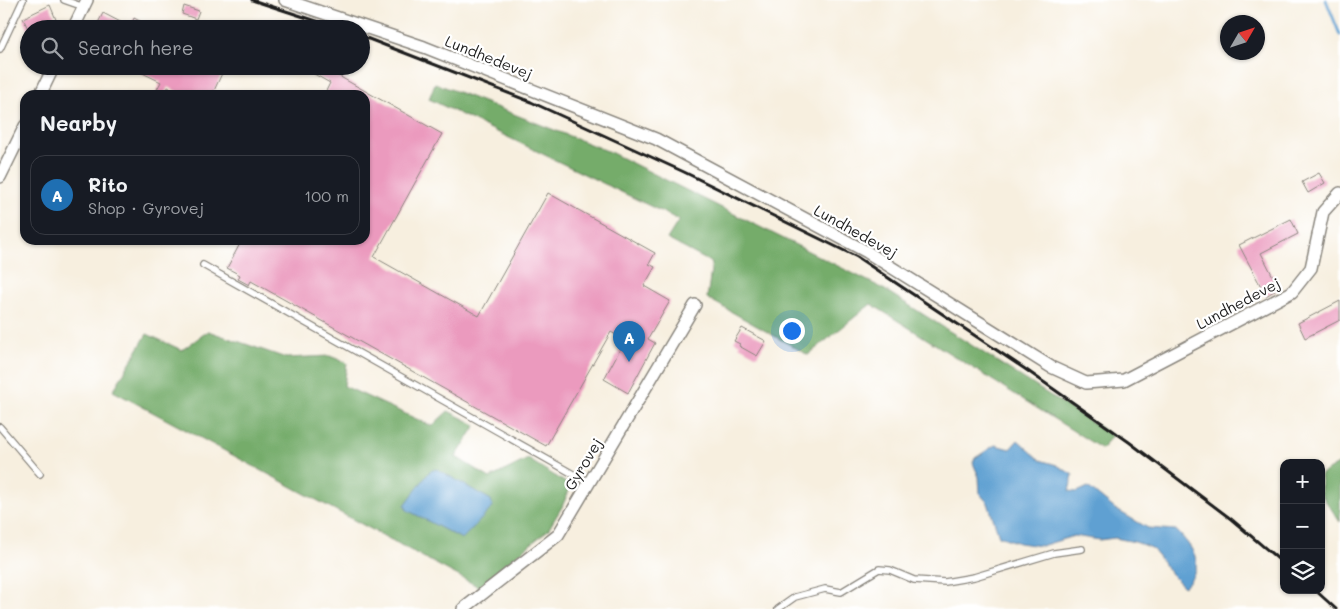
<!DOCTYPE html>
<html lang="en">
<head>
<meta charset="utf-8">
<style>
	:root { --surface:#171b24; --page:#242831; --text:#f1f3f6; --muted:#9ea1a6; --line:#363941; --accent:#1f6fb2 }
	body { margin:0; font-family:Mali,sans-serif; background:var(--page); color:var(--text) }
	.controls { position:absolute; right:15px; bottom:15px; display:grid; overflow:hidden; border-radius:10px; box-shadow:0 1px 4px #0004 }
	.controls button { width:45px; height:45px; display:grid; place-items:center; padding:0; border:0; border-bottom:1px solid var(--line); background:var(--surface); color:var(--text); font:25px sans-serif }
	.compass { position:absolute; left:1220px; top:15px; width:45px; height:45px; border-radius:50%; background:var(--surface); box-shadow:0 1px 4px #0004; rotate:51deg }
	.you { position:absolute; left:791px; top:330px; width:18px; height:18px; margin:-12px; border:4px solid #fff; border-radius:50%; background:#1a73e8; box-shadow:0 0 0 8px #1a73e833 }
	.badge { display:grid; place-items:center; width:32px; height:32px; border-radius:50%; background:var(--accent); color:#fff; font-size:16px; font-weight:700 }
	.pin { position:absolute; translate:-50% -41px; filter:drop-shadow(0 1px 2px #0008) }
	.pin::after { content:''; position:absolute; top:26px; width:18px; height:15px; background:inherit; clip-path:polygon(0 0,100% 0,50% 100%) }
	.list { margin:0; padding:0; list-style:none }
	h2 { display:flex; justify-content:space-between; align-items:center; height:65px; margin:0; padding:0 20px; font-size:21px }
	h2 small { font-size:16px; font-weight:400; color:var(--muted) }
	.list li { display:grid; grid-template-columns:32px 1fr auto; gap:15px; align-items:center; box-sizing:border-box; height:80px; margin:0 10px 10px; padding:0 10px; border:1px solid var(--line); border-radius:15px }
	.list b { display:block; font-size:19px; white-space:nowrap }
	.list p { margin:0; font-size:16px; white-space:nowrap; color:var(--muted) }
	.list em { font-size:16px; font-style:normal; color:var(--muted) }
	.icon { flex:none; width:28px; height:28px; fill:none; stroke:currentColor; stroke-width:2; stroke-linecap:round; stroke-linejoin:round }
	.map { position:relative; flex:none; width:1340px; height:609px; overflow:hidden }
	.search { position:absolute; background:var(--surface); box-shadow:0 1px 4px #0004; left:20px; top:20px; width:350px; height:55px; display:flex; align-items:center; gap:12px; box-sizing:border-box; padding:0 18px; border-radius:28px; color:var(--muted); font-size:19px }
	.panel { position:absolute; background:var(--surface); box-shadow:0 1px 4px #0004; left:20px; top:90px; width:350px; height:155px; border-radius:15px }
	.map>svg:first-child { display:block }
</style>
</head>
<body>
<div class="map">
<svg width="1340" height="609" viewBox="0 0 1340 609">
	<rect width="100%" height="100%" fill="#fff"/>
	<filter id="ink" filterUnits="userSpaceOnUse"><feTurbulence type="fractalNoise" baseFrequency=".02" numOctaves="2"/><feDisplacementMap in="SourceGraphic" scale="10" xChannelSelector="R" yChannelSelector="G"/><feConvolveMatrix kernelMatrix="1 2 1 2 8 2 1 2 1" color-interpolation-filters="sRGB"/></filter>
	<filter id="wash" filterUnits="userSpaceOnUse"><feTurbulence type="fractalNoise" baseFrequency=".0096" numOctaves="4" result="noise"/><feDisplacementMap in="SourceGraphic" scale="20" xChannelSelector="R" yChannelSelector="G"/><feGaussianBlur stdDeviation="1.12" result="paint"/><feColorMatrix in="noise" values="0 0 0 0 0 0 0 0 0 0 0 0 0 0 0 0 0 1.4 0 .05"/><feComposite in="paint" operator="in"/></filter>
	<g filter="url(#wash)">
		<rect width="100%" height="100%" fill="#f7efdf"/>
		<path fill="#74ac6a" stroke="#486443" d="M435 83 610 152 882 288 1112 435 1102 449 871 304 808 355 707 298 712 263 667 239 679 220 429 99Z
			M208 331 286 358 330 356 347 363 344 386 432 426 448 411 476 425 456 457 490 478 528 459 571 486 562 507 548 530 479 587 113 391 147 334 182 350Z
			M1340 463V522L1321 494V474Z"/>
		<path fill="#5ea0d2" stroke="#3d5e77" d="M1018 440 1040 460 1057 465 1073 475 1069 491 1077 492 1088 487 1115 509 1148 528 1176 530C1194 549 1207 565 1184 587L1171 574 1152 548 1135 542 1115 538 1099 540 1074 536 1041 546 1019 543 999 536 988 503 980 494 979 477 973 463 975 458 995 445 1010 449Z
			M437 469 491 500 493 507 462 539 407 510 405 505 430 471Z"/>
		<g fill="none" stroke-linecap="round" stroke-linejoin="round">
			<path stroke="#5ea0d2" stroke-width="3" d="M1326 0 1340 35"/>
		</g>
		<g id="blocks">
			<path fill="#eb9abe" d="M50 5 57 22 42 29H28L23 18Z
				M184 6 199 11 196 19 182 14Z
				M103 13 130 27 134 18 155 29H95Z
				M128 66H218L224 69 212 95H185L168 87 164 95 156 91 161 82Z
				M300 66H340L335 74 442 134 374 257 479 316 548 193 655 253 649 264 655 267 644 286 670 301 648 339 655 343 628 393 604 379 625 340 611 332 546 446 251 281 249 285 238 279 240 275 227 268 242 240H365V95H324L330 83Z
				M1319 173 1325 183 1308 193 1302 182Z
				M1291 219 1298 234 1261 253 1279 288 1266 296 1239 245Z
				M1340 301V320L1305 338 1298 323Z
				M742 328 766 341 757 356 739 346 740 344 734 341Z"/>
		</g>
	</g>
	<g filter="url(#ink)">
		<use href="#blocks" fill-opacity="0" stroke="#8a867e" stroke-width="1"/>
		<g fill="none" stroke-linecap="round" stroke-linejoin="round">
			<g stroke="#8a867e" stroke-width="8">
				<path id="service" d="M64 0 84 7
					M0 49 23 0
					M203 265 589 483
					M0 427 40 474
					M778 609 795 597 825 589 841 592 879 569 890 570 914 580 945 582 974 577 1054 553 1082 549"/>
			</g>
			<g stroke="#8a867e" stroke-width="14">
				<path id="minor" d="M285 0 424 47 656 139 867 252 1051 367 1086 383 1124 380 1292 292 1311 268 1323 212 1340 193
					M73 29 87 0
					M40 95 54 66
					M0 177 25 126
					M463 609 558 535 695 305"/>
			</g>
			<use href="#service" stroke="#fff" stroke-width="5.5"/>
			<use href="#minor" stroke="#fff" stroke-width="11"/>
			<path stroke="#1c1c1c" stroke-width="3" d="M252 0 341 29
				M361 36 531 102 684 172 857 257 1025 369 1129 442 1231 519 1284 564
				M1315 590 1336 609"/>
		</g>
	</g>
	<g text-anchor="middle" dominant-baseline="central" stroke-width="4.5" stroke-linejoin="round" paint-order="stroke">
		<g font-size="15" fill="#1c1c1c" stroke="#fff">
			<text transform="translate(489 57) rotate(22)">Lundhedevej</text>
			<text transform="translate(856 231) rotate(29)">Lundhedevej</text>
			<text transform="translate(1238 303) rotate(-28)">Lundhedevej</text>
			<text transform="translate(583 464) rotate(-59)">Gyrovej</text>
		</g>
	</g>
</svg>
<div class="controls">
<button>+</button>
<button>−</button>
<button><svg class="icon" aria-label="layers" viewBox="0 0 24 24"><path d="M12 4l9 5-9 5-9-5zM3 14l9 5 9-5"/></svg></button>
</div>
<svg class="compass" viewBox="-18 -18 36 36"><path d="M0-13l5 13h-10z" fill="#e53935"/><path d="M0 13l5-13h-10z" fill="#9ea1a6"/></svg>
<div class="you"></div>
<div class="pin badge" style="left:629px;top:362px">A</div>
<div class="search"><svg class="icon" aria-label="search" viewBox="0 0 24 24"><circle cx="10" cy="10" r="6"/><path d="M15 15l6 6"/></svg>Search here</div>
<section class="panel">
<h2>Nearby<small></small></h2>
<ul class="list">
<li><span class="badge">A</span><div><b>Rito</b><p>Shop · Gyrovej</p></div><em>100 m</em></li>
</ul>
</section>
</div>
</body>
</html>
